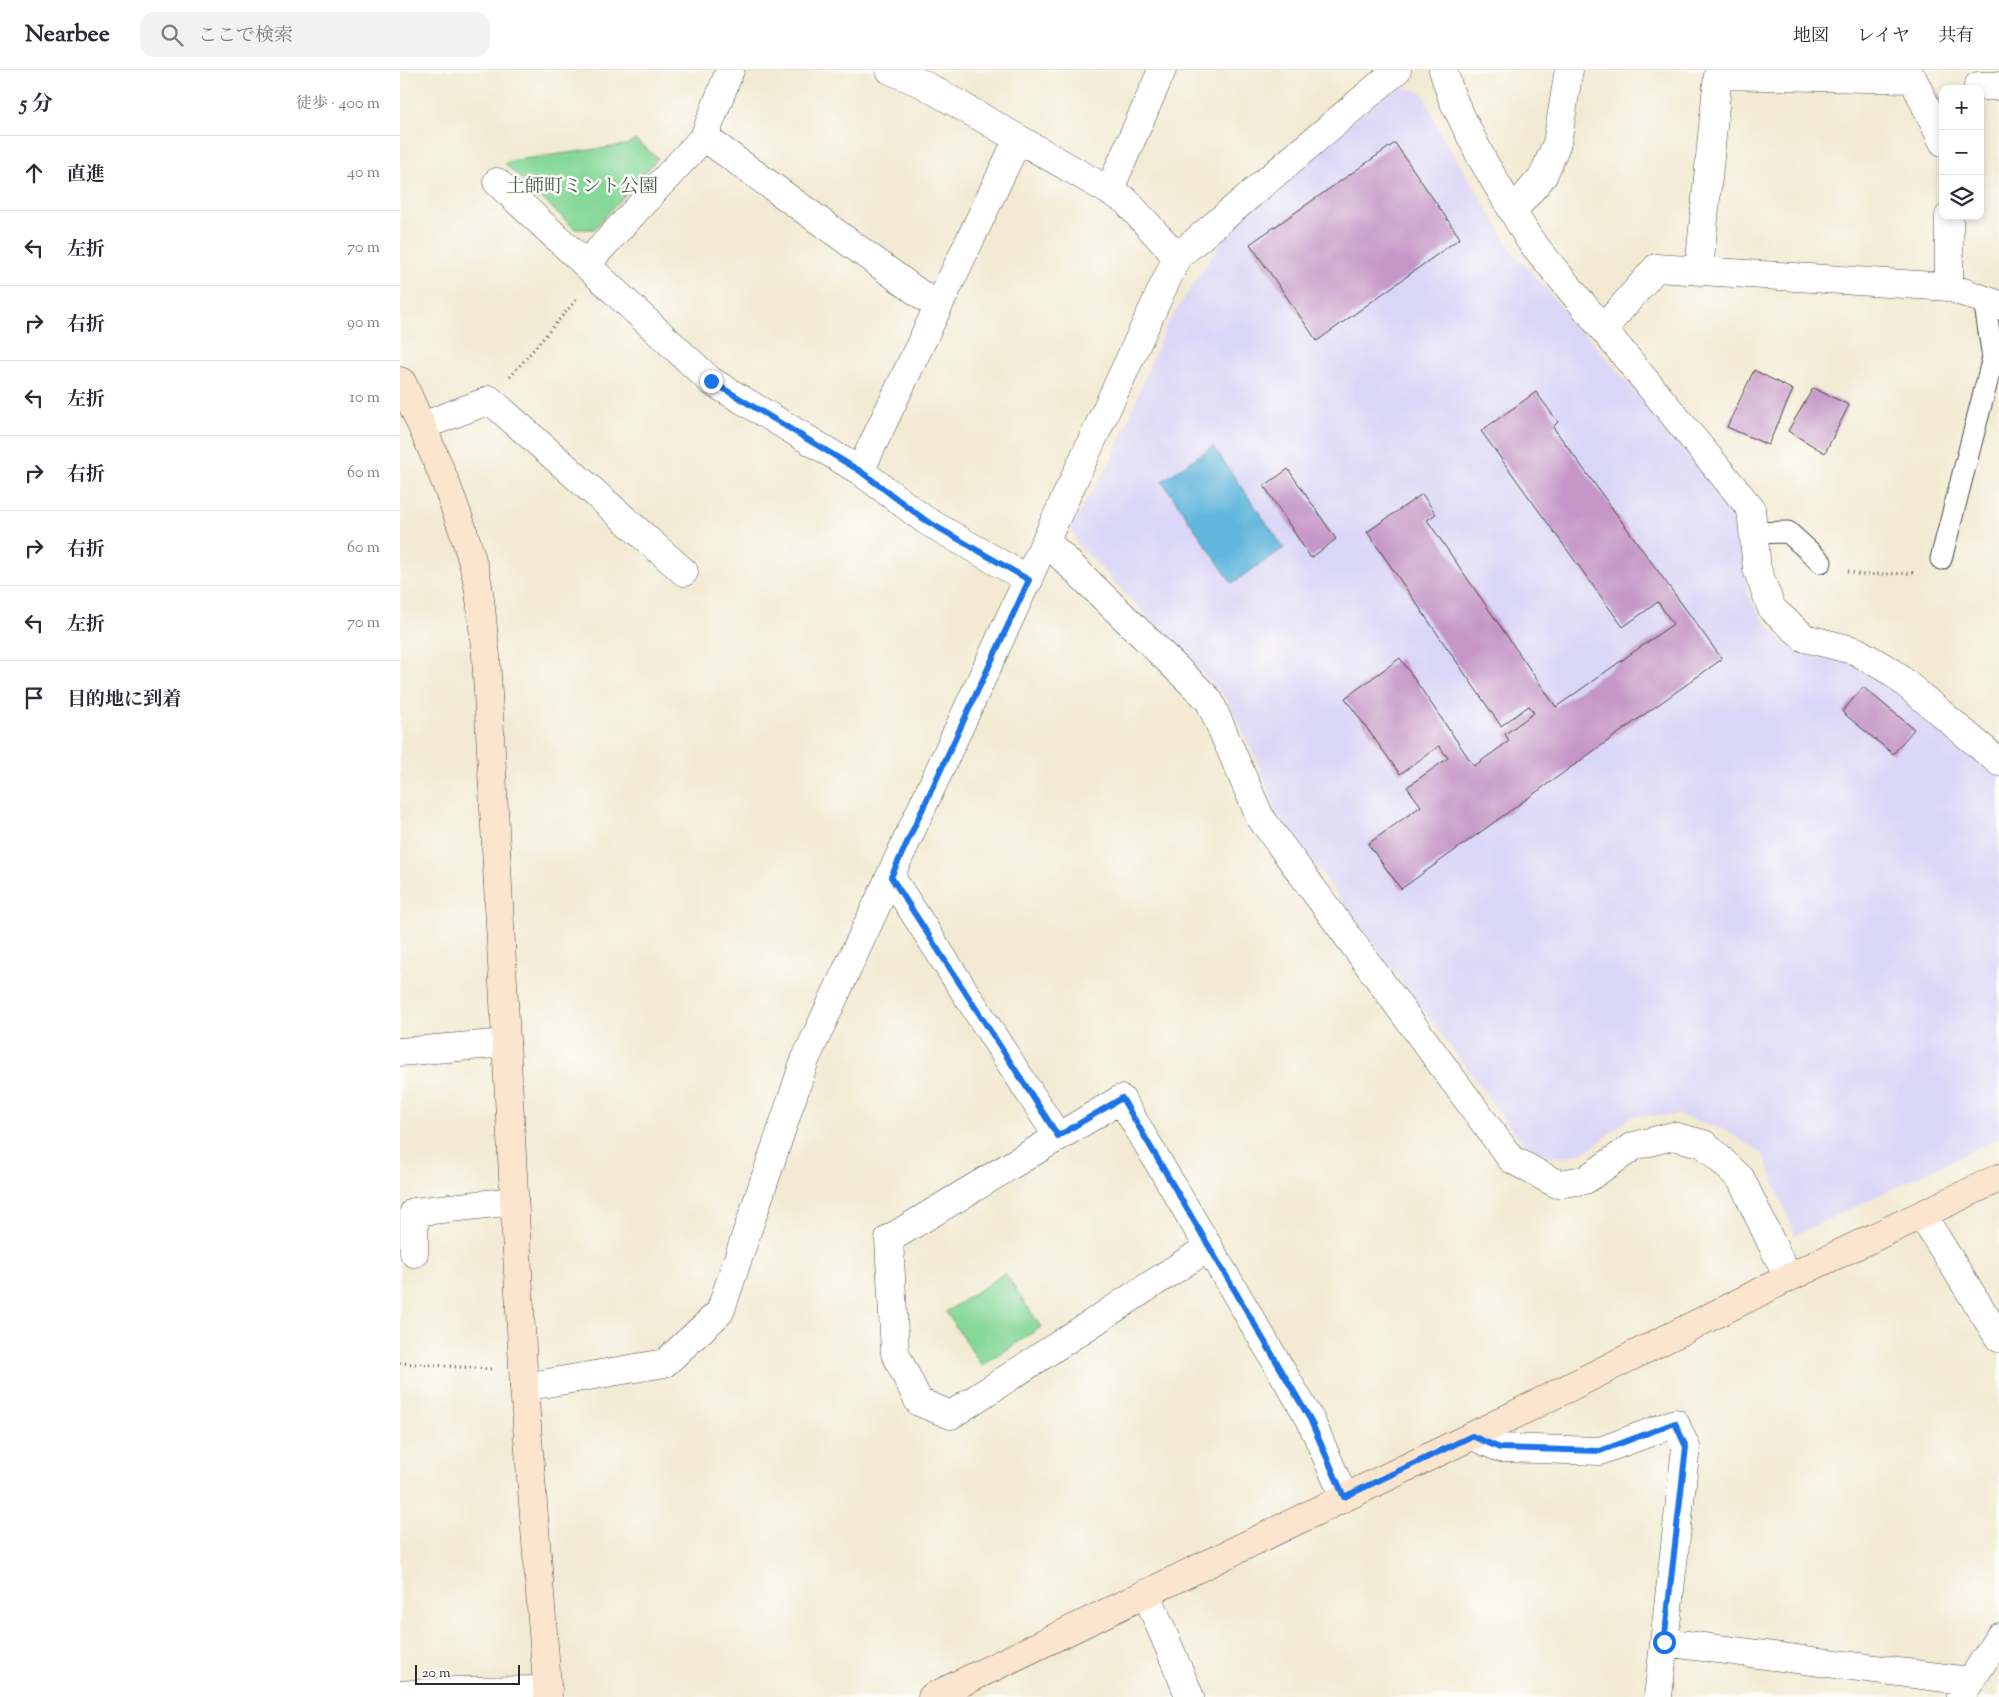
<!DOCTYPE html>
<html lang="ja">
<head>
<meta charset="utf-8">
<style>
	:root { --surface:#fff; --page:#f2f2f3; --text:#2b2b33; --muted:#7c7c81; --line:#e1e1e2 }
	body { margin:0; font-family:"Sorts Mill Goudy","Noto Serif JP",serif; background:var(--page); color:var(--text) }
	.controls { position:absolute; right:15px; top:15px; display:grid; overflow:hidden; border-radius:10px; box-shadow:0 2px 8px #0003 }
	.controls button { width:45px; height:45px; display:grid; place-items:center; padding:0; border:0; border-bottom:1px solid var(--line); background:var(--surface); color:var(--text); font:25px sans-serif }
	.scale { position:absolute; left:15px; bottom:12px; width:105px; box-sizing:border-box; padding-left:5px; border:2px solid #2b2b2b; border-top:0; font-size:14px; line-height:18px; white-space:nowrap; color:#2b2b2b; -webkit-text-stroke:4px #fdfcf7; paint-order:stroke }
	.stop { position:absolute; width:15px; height:15px; margin:-11px; border:4px solid #1a73e8; border-radius:50%; background:#fff }
	.stop.end { background:#1a73e8; border-color:#fff; box-shadow:0 1px 5px #0008 }
	.list { margin:0; padding:0; list-style:none }
	h2 { display:flex; justify-content:space-between; align-items:center; height:65px; margin:0; padding:0 20px; font-size:21px }
	h2 small { font-size:16px; font-weight:400; color:var(--muted) }
	.list li { display:grid; grid-template-columns:32px 1fr auto; gap:15px; align-items:center; box-sizing:border-box; height:75px; padding:0 20px; border-top:1px solid var(--line) }
	.list b { display:block; font-size:19px; white-space:nowrap }
	.list em { font-size:16px; font-style:normal; color:var(--muted) }
	.icon { flex:none; width:28px; height:28px; fill:none; stroke:currentColor; stroke-width:2; stroke-linecap:round; stroke-linejoin:round }
	.map { position:relative; flex:none; width:1599px; height:1627px; overflow:hidden }
	header { display:flex; align-items:center; gap:30px; box-sizing:border-box; height:70px; padding:0 25px; background:var(--surface); border-bottom:1px solid var(--line) }
	header strong { font-size:24px }
	nav { display:flex; gap:28px; margin-inline-start:auto; font-size:18px }
	.search { width:350px; height:45px; background:var(--page); display:flex; align-items:center; gap:12px; box-sizing:border-box; padding:0 18px; border-radius:15px; color:var(--muted); font-size:19px }
	main { display:flex }
	aside { flex:1; background:var(--surface) }
	.map>svg:first-child { display:block }
</style>
</head>
<body>
<header>
<strong>Nearbee</strong>
<div class="search"><svg class="icon" aria-label="search" viewBox="0 0 24 24"><circle cx="10" cy="10" r="6"/><path d="M15 15l6 6"/></svg>ここで検索</div>
<nav><a>地図</a><a>レイヤ</a><a>共有</a></nav>
</header>
<main>
<aside>
<h2>5 分<small>徒歩 · 400 m</small></h2>
<ul class="list">
<li><svg class="icon" aria-label="ahead" viewBox="0 0 24 24"><path d="M12 20V5M6 11l6-6 6 6"/></svg><div><b>直進</b></div><em>40 m</em></li>
<li><svg class="icon" aria-label="left" viewBox="0 0 24 24"><path d="M17 20v-9H6M10 6l-5 5 5 5"/></svg><div><b>左折</b></div><em>70 m</em></li>
<li><svg class="icon" aria-label="right" viewBox="0 0 24 24"><path d="M7 20v-9h11M14 6l5 5-5 5"/></svg><div><b>右折</b></div><em>90 m</em></li>
<li><svg class="icon" aria-label="left" viewBox="0 0 24 24"><path d="M17 20v-9H6M10 6l-5 5 5 5"/></svg><div><b>左折</b></div><em>10 m</em></li>
<li><svg class="icon" aria-label="right" viewBox="0 0 24 24"><path d="M7 20v-9h11M14 6l5 5-5 5"/></svg><div><b>右折</b></div><em>60 m</em></li>
<li><svg class="icon" aria-label="right" viewBox="0 0 24 24"><path d="M7 20v-9h11M14 6l5 5-5 5"/></svg><div><b>右折</b></div><em>60 m</em></li>
<li><svg class="icon" aria-label="left" viewBox="0 0 24 24"><path d="M17 20v-9H6M10 6l-5 5 5 5"/></svg><div><b>左折</b></div><em>70 m</em></li>
<li><svg class="icon" aria-label="arrive" viewBox="0 0 24 24"><path d="M6 21V4h12l-3 4 3 4H6"/></svg><div><b>目的地に到着</b></div></li>
</ul>
</aside>
<div class="map">
<svg width="1599" height="1627" viewBox="0 0 1599 1627">
	<rect width="100%" height="100%" fill="#fdfcf7"/>
	<filter id="ink" filterUnits="userSpaceOnUse"><feTurbulence type="fractalNoise" baseFrequency=".02" numOctaves="2"/><feDisplacementMap in="SourceGraphic" scale="10" xChannelSelector="R" yChannelSelector="G"/><feConvolveMatrix kernelMatrix="1 2 1 2 8 2 1 2 1" color-interpolation-filters="sRGB"/></filter>
	<filter id="wash" filterUnits="userSpaceOnUse"><feTurbulence type="fractalNoise" baseFrequency=".0096" numOctaves="4" result="noise"/><feDisplacementMap in="SourceGraphic" scale="20" xChannelSelector="R" yChannelSelector="G"/><feGaussianBlur stdDeviation="1.12" result="paint"/><feColorMatrix in="noise" values="0 0 0 0 0 0 0 0 0 0 0 0 0 0 0 0 0 1.4 0 .05"/><feComposite in="paint" operator="in"/></filter>
	<g filter="url(#wash)">
		<rect width="100%" height="100%" fill="#f2ead2"/>
		<path fill="#dad6f7" d="M997 15 1023 23 1039 60 1114 183 1340 441 1349 469 1346 522 1361 547 1385 575 1414 587 1459 593 1599 704V1068L1395 1165 1363 1084 1323 1059 1278 1045 1232 1046 1189 1080 1162 1088 1132 1081 1114 1062 876 742 858 692 827 629 677 473 671 456 714 385 765 258 822 170 850 133Z"/>
		<path fill="#86d899" stroke="#588262" d="M235 70 258 88 194 159H175L105 94 109 91 226 75Z
			M605 1203 641 1257 582 1296 546 1242Z"/>
		<path fill="#60b6dd" stroke="#467084" d="M813 376 884 478 832 513 762 411Z"/>
		<g id="blocks">
			<path fill="#c596c7" d="M995 73 1060 168 917 271 850 174Z
				M1354 300 1393 320 1368 375 1327 357Z
				M1413 318 1449 335 1425 383 1388 361Z
				M1136 322 1158 352 1153 357 1322 589 1001 819 968 774 1021 736 1007 717 1048 688 1039 676 1000 704 945 628 1000 588 1074 696 1109 671 1105 664 1134 643 1129 636 1101 656 967 462 1022 424 1036 444 1027 450 1156 637 1273 554 1258 532 1223 557 1081 361Z
				M888 399 936 469 911 488 864 416Z
				M1463 617 1514 659 1493 684 1442 642Z"/>
		</g>
	</g>
	<g filter="url(#ink)">
		<use href="#blocks" fill-opacity="0" stroke="#494844" stroke-width="1"/>
		<g fill="none" stroke-linecap="round" stroke-linejoin="round">
			<g stroke="#494844" stroke-width="23">
				<path id="lane" d="M1353 463 1388 462 1421 492
					M1541 489 1593 288 1584 229"/>
			</g>
			<g stroke="#494844" stroke-width="29">
				<path id="street" d="M1043 0 1052 28 1082 89 1129 169 1351 439 1357 499 1372 539 1405 568 1456 581 1492 602 1599 692
					M1578 16H1599
					M304 67 538 237
					M97 112 311 311 460 401 525 450 629 510
					M709 121 762 0
					M1113 141 1143 106 1157 73 1169 0
					M1549 146V217
					M777 187 997 0
					M187 193 304 67 330 0
					M1299 200 1318 5 1513 9 1543 72
					M1204 258 1256 198 1549 217 1599 235
					M22 356 90 330 284 502
					M460 401 618 69
					M647 472 809 630 860 747 1111 1089 1157 1114 1185 1110 1234 1076 1273 1066 1304 1074 1341 1109 1388 1208
					M491 807 658 1067
					M0 982 106 973
					M1522 1145 1599 1268
					M809 1177 551 1345 519 1332 495 1283 489 1169 721 1029 910 1349 944 1427
					M14 1183V1142L114 1131
					M124 1317 265 1293 320 1242 405 990 777 187 725 130 523 14 490 0
					M1072 1366 1100 1378 1200 1381 1275 1353 1286 1377 1258 1627
					M746 1523 790 1627
					M1264 1572 1569 1611
					M0 1625 54 1621 148 1620
					M1561 1626 1599 1567"/>
			</g>
			<g stroke="#494844" stroke-width="29">
				<path id="secondary" d="M0 311 2 312C30 374 58 436 75 501 82 528 82 557 86 585L124 1317 148 1627
					M532 1627 1072 1366 1388 1208 1599 1108"/>
			</g>
			<path stroke="#494844" stroke-width="3" stroke-dasharray="1 4" stroke-linecap="butt" d="M110 307 176 230
				M1448 501 1461 505 1512 503 1516 501
				M0 1293 92 1299"/>
			<use href="#lane" stroke="#fff" stroke-width="21"/>
			<use href="#street" stroke="#fff" stroke-width="28"/>
			<use href="#secondary" stroke="#fbe5cf" stroke-width="28"/>
		</g>
	</g>
	<g fill="none" stroke-linecap="round" stroke-linejoin="round" filter="url(#ink)">
		<path stroke="#1a73e8" stroke-width="6" d="M311 311 460 401 525 450 629 510 491 807 658 1066 722 1028 910 1349 944 1427 1072 1366 1100 1378 1200 1381 1275 1353 1286 1377 1264 1572"/>
	</g>
	<g text-anchor="middle" dominant-baseline="central" stroke-width="5" stroke-linejoin="round" paint-order="stroke">
		<g font-size="19" fill="#465f4c" stroke="#fdfcf7">
			<text x="182" y="117">土師町ミント公園</text>
		</g>
	</g>
</svg>
<div class="controls">
<button>+</button>
<button>−</button>
<button><svg class="icon" aria-label="layers" viewBox="0 0 24 24"><path d="M12 4l9 5-9 5-9-5zM3 14l9 5 9-5"/></svg></button>
</div>
<div class="scale">20 m</div>
<div class="stop" style="left:1264px;top:1572px"></div>
<div class="stop end" style="left:311px;top:311px"></div>
</div>
</main>
</body>
</html>
